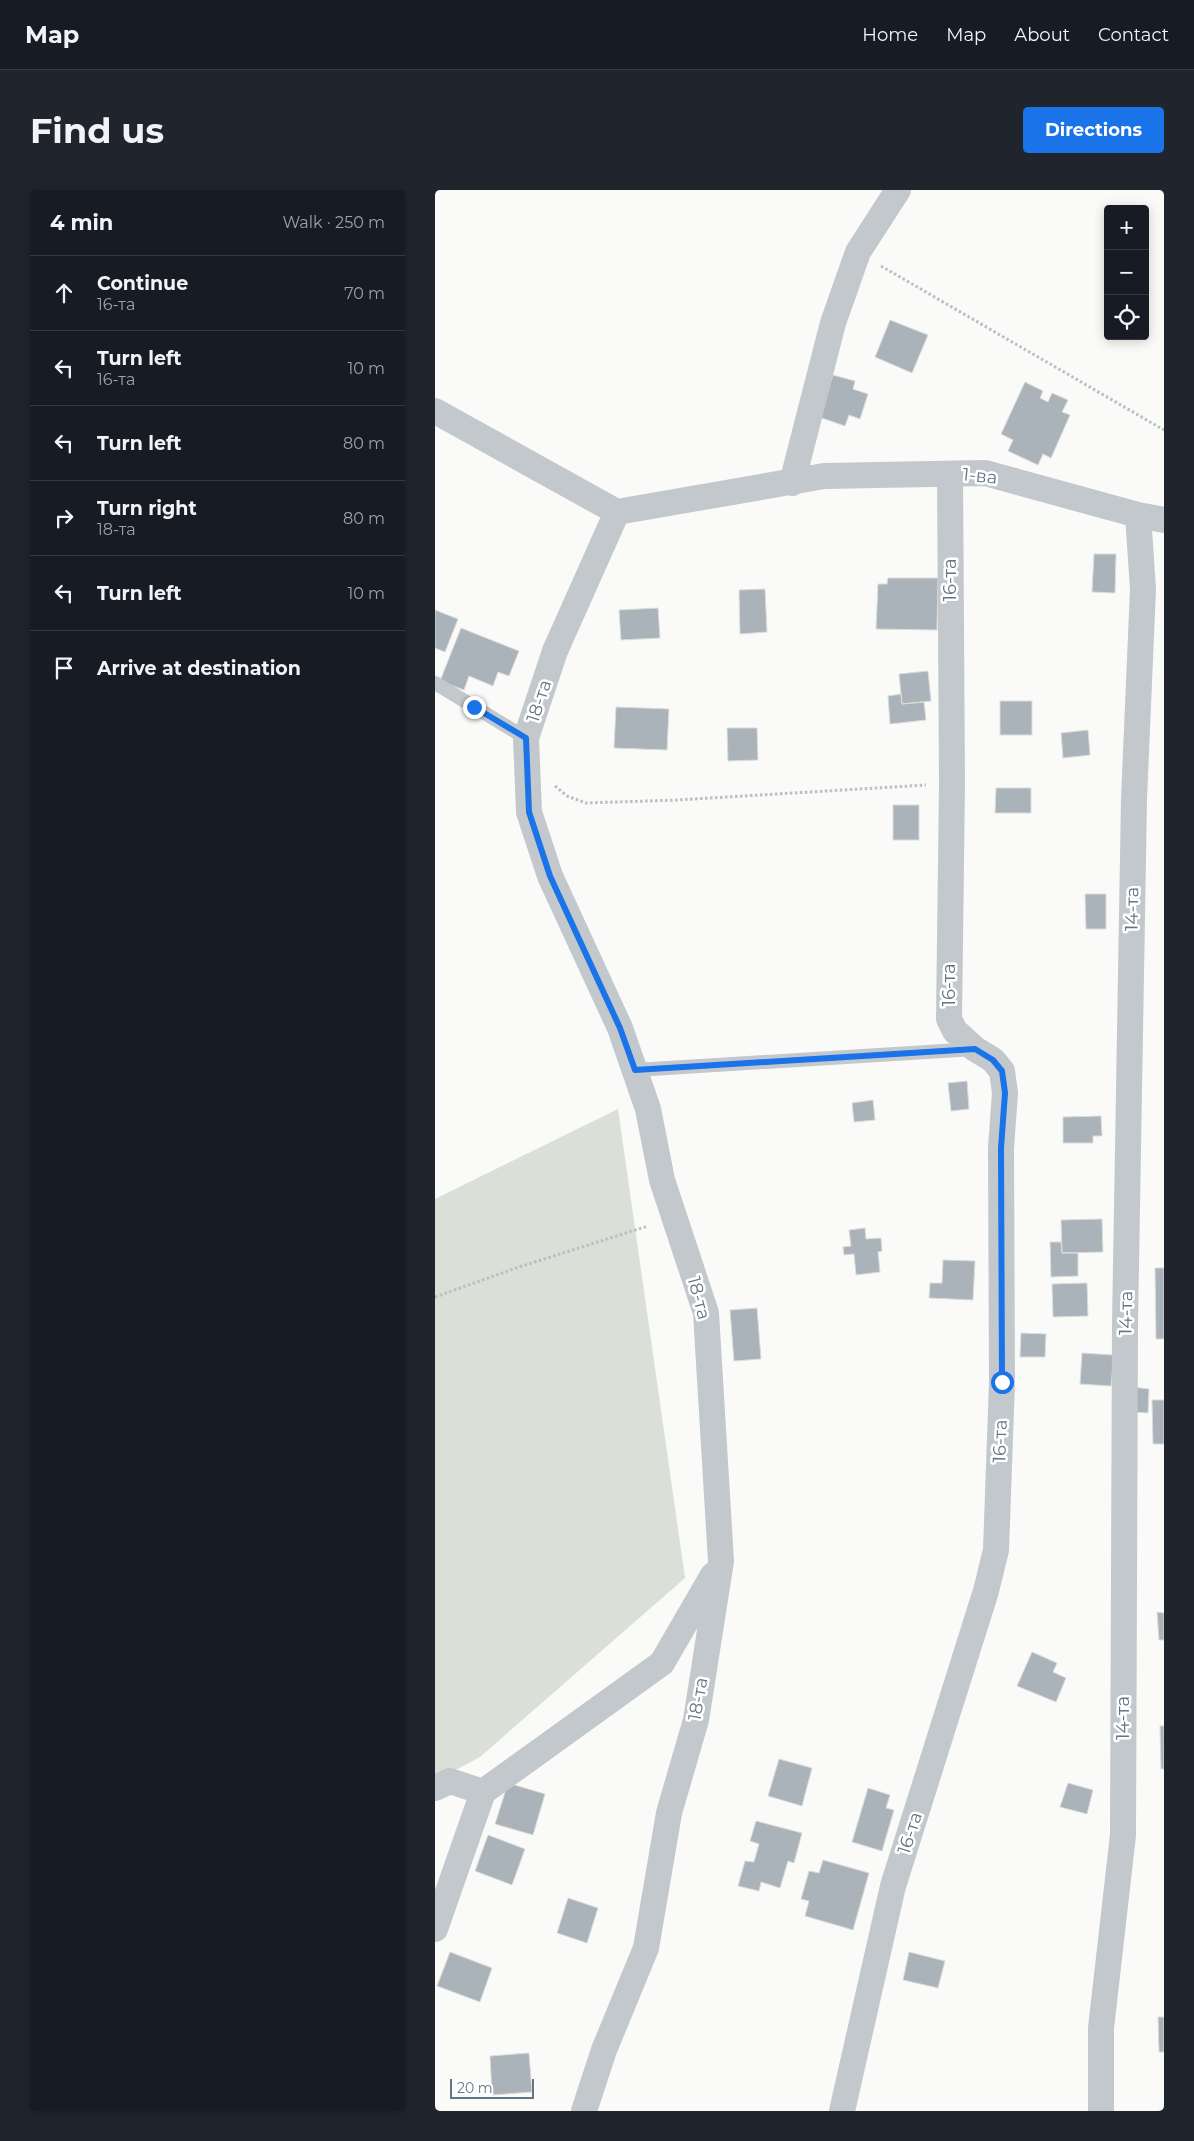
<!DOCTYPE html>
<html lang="en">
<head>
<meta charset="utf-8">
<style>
	:root { --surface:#171b24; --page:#20242c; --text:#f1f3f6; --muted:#9ea1a6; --line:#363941; --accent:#1a73e8 }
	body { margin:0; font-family:Montserrat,sans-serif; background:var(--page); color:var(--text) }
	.controls { position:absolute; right:15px; top:15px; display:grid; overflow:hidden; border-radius:5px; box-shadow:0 2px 12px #0003 }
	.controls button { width:45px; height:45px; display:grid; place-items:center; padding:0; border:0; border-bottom:1px solid var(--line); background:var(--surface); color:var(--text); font:25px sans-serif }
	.scale { position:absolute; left:15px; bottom:12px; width:84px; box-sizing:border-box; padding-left:5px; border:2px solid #657683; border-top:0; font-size:14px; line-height:18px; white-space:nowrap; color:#657683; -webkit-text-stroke:4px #fff; paint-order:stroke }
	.stop { position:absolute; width:15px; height:15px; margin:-11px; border:4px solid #1a73e8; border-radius:50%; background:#fff }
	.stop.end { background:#1a73e8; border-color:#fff; box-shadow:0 1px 5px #0008 }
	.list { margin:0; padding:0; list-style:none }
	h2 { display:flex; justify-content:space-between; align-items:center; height:65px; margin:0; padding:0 20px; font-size:21px }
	h2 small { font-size:16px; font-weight:400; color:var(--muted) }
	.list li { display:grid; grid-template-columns:32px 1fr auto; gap:15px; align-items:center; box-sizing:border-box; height:75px; padding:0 20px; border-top:1px solid var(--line) }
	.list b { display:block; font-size:19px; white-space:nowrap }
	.list p { margin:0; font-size:16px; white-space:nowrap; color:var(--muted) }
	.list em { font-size:16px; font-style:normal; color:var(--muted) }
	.icon { flex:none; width:28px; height:28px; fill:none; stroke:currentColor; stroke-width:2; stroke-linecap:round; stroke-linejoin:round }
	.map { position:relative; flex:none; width:729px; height:1921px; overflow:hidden; border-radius:5px }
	header { display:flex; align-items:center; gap:30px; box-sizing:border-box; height:70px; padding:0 25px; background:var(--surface); border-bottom:1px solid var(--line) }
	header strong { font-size:24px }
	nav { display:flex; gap:28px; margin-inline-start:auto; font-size:18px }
	.intro { display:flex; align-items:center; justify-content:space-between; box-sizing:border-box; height:120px; padding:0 30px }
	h1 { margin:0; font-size:35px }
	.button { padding:12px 22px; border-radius:5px; background:var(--accent); color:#fff; font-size:18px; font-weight:700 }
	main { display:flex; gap:30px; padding:0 30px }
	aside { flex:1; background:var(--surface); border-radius:5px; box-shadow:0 2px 12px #0003 }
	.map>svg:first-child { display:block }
</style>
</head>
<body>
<header>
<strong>Map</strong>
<nav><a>Home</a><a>Map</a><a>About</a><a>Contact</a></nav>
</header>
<div class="intro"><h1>Find us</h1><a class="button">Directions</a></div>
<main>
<aside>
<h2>4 min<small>Walk · 250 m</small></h2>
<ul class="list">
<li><svg class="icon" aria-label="ahead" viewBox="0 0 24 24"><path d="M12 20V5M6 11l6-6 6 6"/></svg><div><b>Continue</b><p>16-та</p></div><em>70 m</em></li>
<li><svg class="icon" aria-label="left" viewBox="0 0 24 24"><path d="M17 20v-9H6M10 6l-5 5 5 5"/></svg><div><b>Turn left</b><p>16-та</p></div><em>10 m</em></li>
<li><svg class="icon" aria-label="left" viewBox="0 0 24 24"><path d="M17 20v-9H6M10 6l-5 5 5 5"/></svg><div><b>Turn left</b></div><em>80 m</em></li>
<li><svg class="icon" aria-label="right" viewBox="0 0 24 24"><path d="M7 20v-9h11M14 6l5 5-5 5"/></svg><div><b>Turn right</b><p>18-та</p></div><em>80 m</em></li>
<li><svg class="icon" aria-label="left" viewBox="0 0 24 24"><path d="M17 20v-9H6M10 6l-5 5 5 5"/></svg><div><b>Turn left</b></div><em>10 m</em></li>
<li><svg class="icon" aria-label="arrive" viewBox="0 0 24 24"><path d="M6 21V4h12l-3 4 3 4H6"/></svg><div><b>Arrive at destination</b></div></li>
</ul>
</aside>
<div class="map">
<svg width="729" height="1921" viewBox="0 0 729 1921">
	<rect width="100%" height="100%" fill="#fafaf8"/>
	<path fill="#dadfd7" d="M183 919 250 1388 45 1567 0 1591V1009Z"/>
	<path fill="#aab3b9" stroke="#dcdcda" d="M455 130 493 145 477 183 440 167Z
		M398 185 420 191 418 199 433 204 425 229 414 225 410 236 384 227Z
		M590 192 608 201 605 208 613 212 617 203 633 210 627 222 635 225 616 268 608 264 603 275 573 261 578 250 566 244Z
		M659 364H681L680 403 657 402Z
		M453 388H503L502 440 441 439 443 394H452Z
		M330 399 332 442 305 444 304 400Z
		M223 418 225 448 186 450 184 420Z
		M0 420 23 429 10 462 0 458Z
		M26 438 84 461 74 486 63 482 58 496 34 486 29 500 5 491Z
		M493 481 496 511 467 514 464 484Z
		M466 504 467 514 489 512 491 530 455 534 453 506Z
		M565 511H597V545H565Z
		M181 517 234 519 232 560 179 558Z
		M292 538H322L323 570 293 571Z
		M653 540 655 565 628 568 626 543Z
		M561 598H596V623H560Z
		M458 615H484V650H458Z
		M650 704H671V739H651Z
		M532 891 534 919 516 921 513 893Z
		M438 910 440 930 419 932 417 913Z
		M666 926 667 946H658V953H628V927Z
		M667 1029 668 1062 627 1063 626 1030Z
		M430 1038 431 1049 446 1048 447 1061 443 1062 445 1082 421 1085 419 1064 409 1065 408 1057 416 1056 414 1040Z
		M615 1052H626L627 1063H643V1086L616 1087Z
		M508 1070 540 1071 538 1110 494 1108 495 1093H507Z
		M720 1078H729V1149H721Z
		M652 1093 653 1126 618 1127 617 1094Z
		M322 1118 326 1169 299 1171 295 1120Z
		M586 1143 611 1144 610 1167H585Z
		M647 1163 679 1165 676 1196 645 1194Z
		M697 1197 714 1199 713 1223 696 1222Z
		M717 1210H729V1254H718Z
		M722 1422 729 1423V1450H724Z
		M597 1462 622 1473 618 1482 631 1488 621 1512 582 1496Z
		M725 1536H729V1579H726Z
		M344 1569 377 1578 367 1616 333 1606Z
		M73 1593 110 1604 98 1645 60 1634Z
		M633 1593 658 1600 652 1624 625 1617Z
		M433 1598 455 1605 451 1618 459 1620 447 1661 417 1652Z
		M321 1631 367 1643 359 1673 353 1671 345 1698 326 1692 324 1701 303 1696 310 1671 319 1672 324 1654 315 1651Z
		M53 1645 90 1659 77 1695 40 1681Z
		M388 1670 434 1683 418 1740 370 1726 374 1711 366 1709 374 1681 384 1683Z
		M133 1708 163 1718 152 1753 122 1743Z
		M15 1762 57 1778 45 1812 2 1796Z
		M474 1762 510 1771 503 1798 468 1790Z
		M723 1827H729V1862H724Z
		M94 1863 97 1902 57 1905 55 1866Z"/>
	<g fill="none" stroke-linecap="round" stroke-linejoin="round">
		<path stroke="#bbbfc2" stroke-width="3" stroke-dasharray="2.5 2.5" stroke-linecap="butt" d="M446 76 729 240
			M120 596 132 606 151 613 242 610 491 595
			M0 1107 81 1078 213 1036"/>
		<path stroke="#c3c8cc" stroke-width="14" d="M0 493 91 548
			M200 880 540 859"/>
		<path stroke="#c3c8cc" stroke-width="26" d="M0 221 182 322 389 286 550 283 703 325 729 330
			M357 293 398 133 423 62 463 0
			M0 1598 15 1591 48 1602
			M0 1739 48 1602 227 1473 278 1385
			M149 1921 169 1860 211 1758 234 1623 261 1530 286 1371 271 1123 227 990 213 919 185 838 115 686 94 622 91 548 120 461 182 322
			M407 1921 458 1696 551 1401 561 1360 567 1192 566 958 570 903 567 881 558 870 540 859 520 841 514 829 517 593 515 284
			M666 1921V1838L688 1645 690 1134 699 609 708 399 703 325"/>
	</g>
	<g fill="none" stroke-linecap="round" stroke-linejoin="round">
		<path stroke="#1a73e8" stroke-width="6" d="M39 517 91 548 94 622 115 686 185 838 200 880 540 859 558 870 567 881 570 903 566 958 567 1192"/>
	</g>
	<g text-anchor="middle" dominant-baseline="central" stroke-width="5" stroke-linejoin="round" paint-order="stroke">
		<g font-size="18" fill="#657683" stroke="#fff">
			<text transform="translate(545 286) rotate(6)">1-ва</text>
			<text transform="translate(515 390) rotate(-90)">16-та</text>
			<text transform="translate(104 511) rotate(-72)">18-та</text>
			<text transform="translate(697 719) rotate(-89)">14-та</text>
			<text transform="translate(514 795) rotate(-90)">16-та</text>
			<text transform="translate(264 1108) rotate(75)">18-та</text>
			<text transform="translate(691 1123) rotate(-89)">14-та</text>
			<text transform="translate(565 1251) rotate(-88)">16-та</text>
			<text transform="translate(263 1509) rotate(-80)">18-та</text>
			<text transform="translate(688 1528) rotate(-90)">14-та</text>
			<text transform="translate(475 1643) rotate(-72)">16-та</text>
		</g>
	</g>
</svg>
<div class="controls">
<button>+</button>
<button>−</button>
<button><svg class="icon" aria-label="locate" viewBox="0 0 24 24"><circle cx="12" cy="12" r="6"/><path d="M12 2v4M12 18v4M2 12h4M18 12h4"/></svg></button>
</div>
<div class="scale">20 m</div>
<div class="stop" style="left:567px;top:1192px"></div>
<div class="stop end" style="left:39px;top:517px"></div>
</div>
</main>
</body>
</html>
